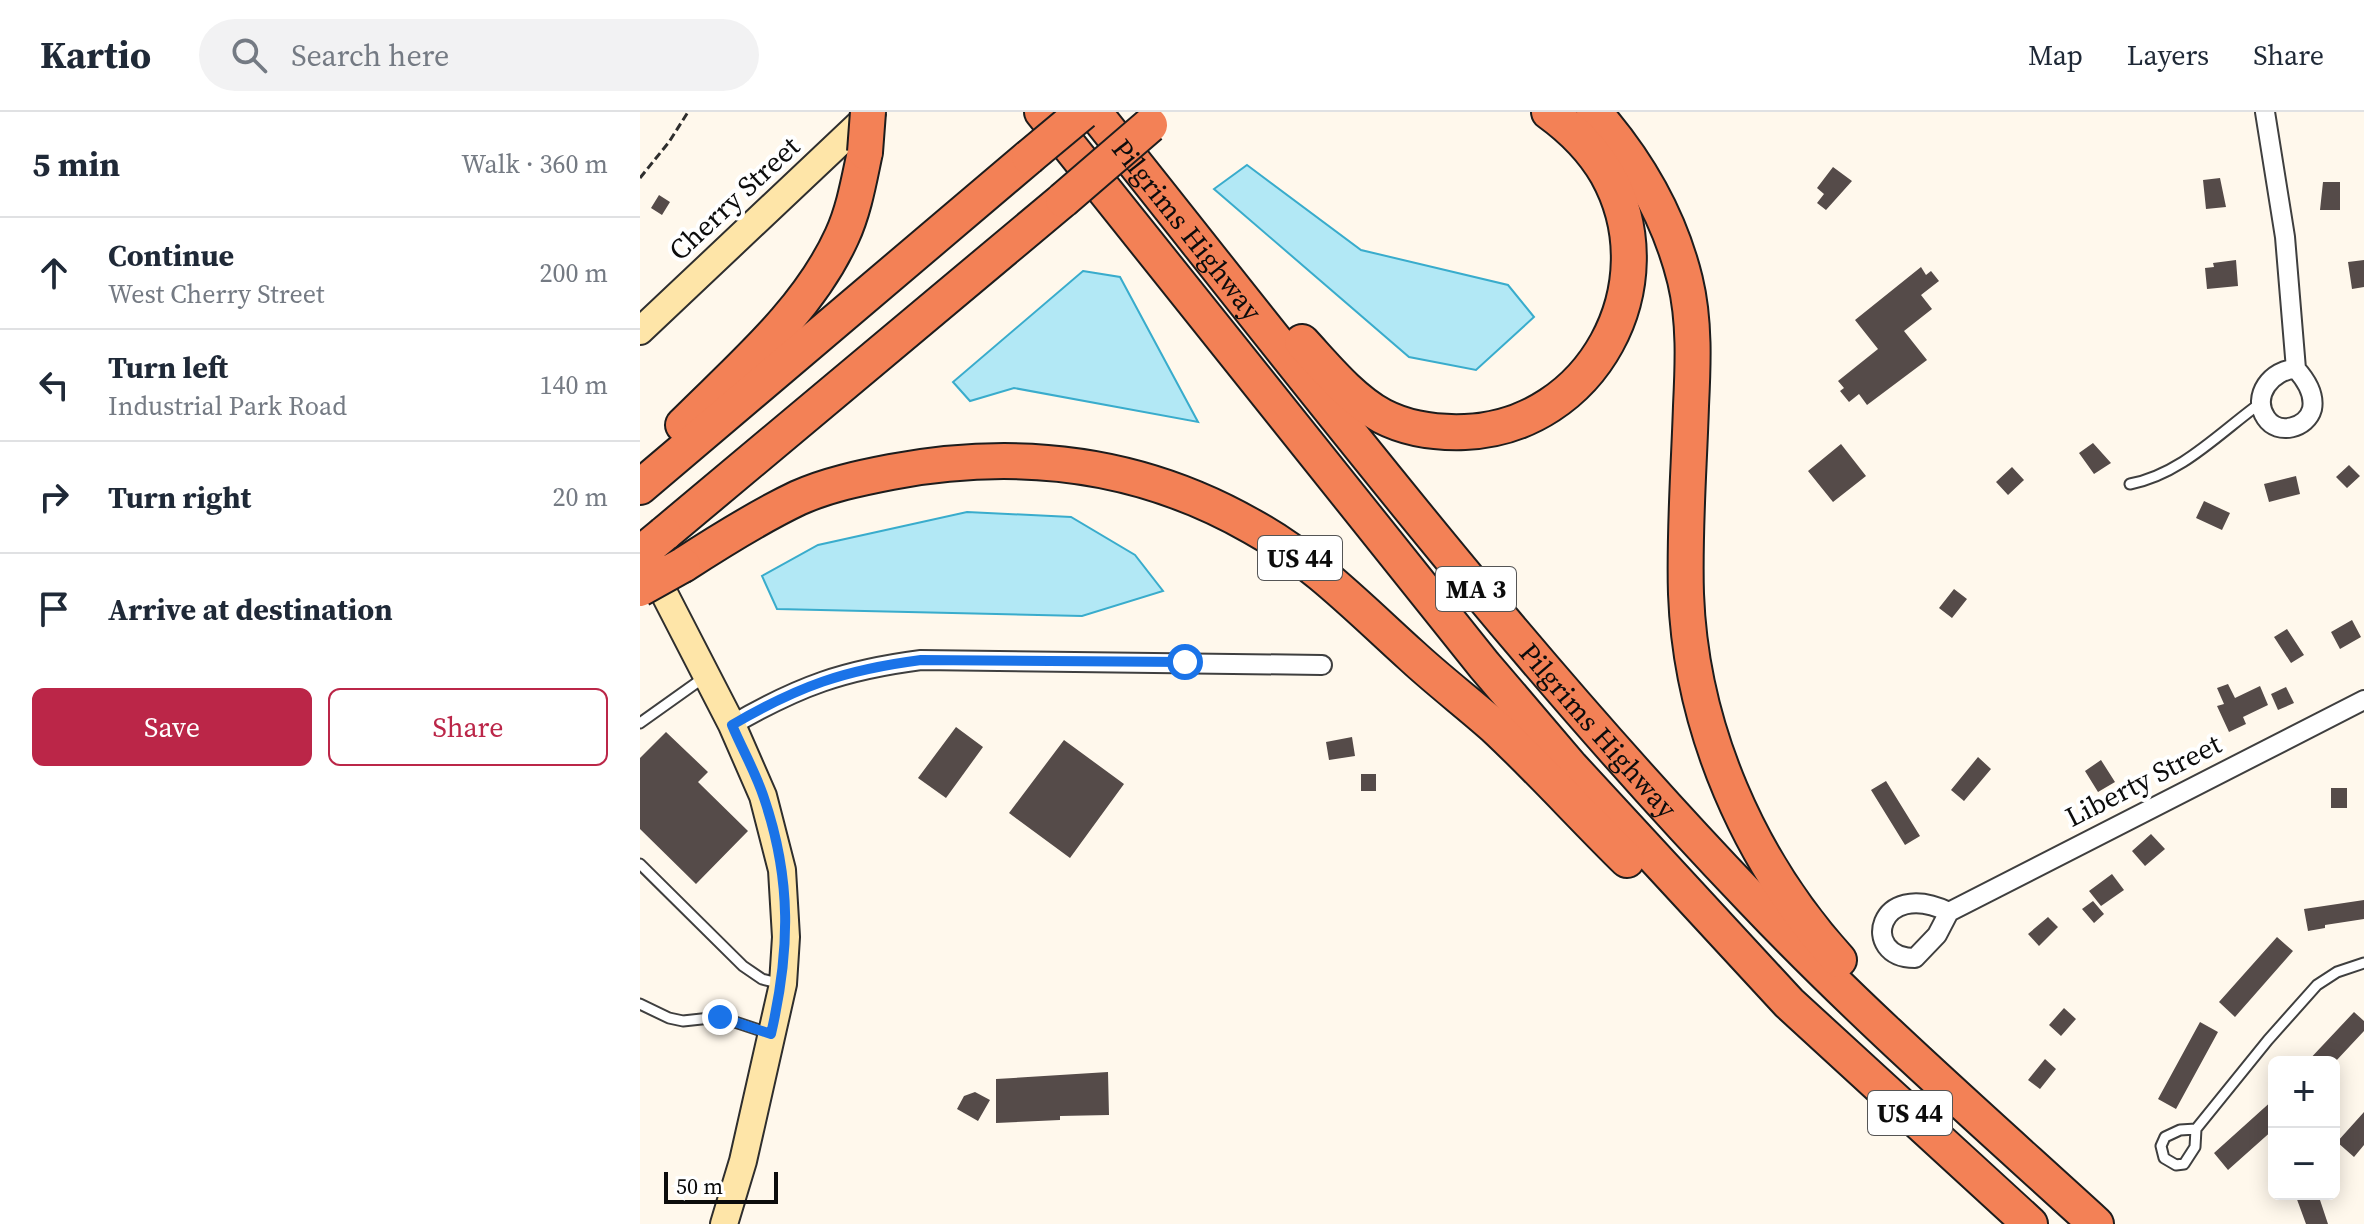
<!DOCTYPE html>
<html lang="en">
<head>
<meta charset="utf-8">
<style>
	:root { --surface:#fff; --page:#f2f2f3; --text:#1f2937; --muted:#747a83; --line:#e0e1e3; --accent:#bb2648 }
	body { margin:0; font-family:"Source Serif 4",serif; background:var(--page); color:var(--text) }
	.controls { position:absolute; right:24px; bottom:24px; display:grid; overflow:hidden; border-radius:12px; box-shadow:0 4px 20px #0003 }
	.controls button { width:72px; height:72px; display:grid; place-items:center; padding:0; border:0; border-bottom:2px solid var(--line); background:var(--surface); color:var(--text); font:40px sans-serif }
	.scale { position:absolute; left:24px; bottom:20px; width:114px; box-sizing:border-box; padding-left:8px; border:4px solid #0c0c0c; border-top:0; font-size:22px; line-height:28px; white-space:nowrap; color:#0c0c0c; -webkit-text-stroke:6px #fff; paint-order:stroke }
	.stop { position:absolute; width:24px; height:24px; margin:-18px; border:6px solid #1a73e8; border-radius:50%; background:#fff }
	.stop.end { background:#1a73e8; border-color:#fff; box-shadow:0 2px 8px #0008 }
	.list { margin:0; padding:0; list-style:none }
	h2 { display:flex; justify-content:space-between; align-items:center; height:104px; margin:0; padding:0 32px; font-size:34px }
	h2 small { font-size:26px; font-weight:400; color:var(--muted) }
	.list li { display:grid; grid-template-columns:52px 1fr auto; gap:24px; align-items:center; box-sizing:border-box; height:112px; padding:0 32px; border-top:2px solid var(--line) }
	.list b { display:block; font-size:30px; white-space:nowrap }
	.list p { margin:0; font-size:26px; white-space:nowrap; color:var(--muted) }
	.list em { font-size:26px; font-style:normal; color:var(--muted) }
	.actions { display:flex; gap:16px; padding:24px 32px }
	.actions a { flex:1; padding:18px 0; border:2px solid var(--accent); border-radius:12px; text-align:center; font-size:28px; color:var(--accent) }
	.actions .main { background:var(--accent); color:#fff }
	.icon { flex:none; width:44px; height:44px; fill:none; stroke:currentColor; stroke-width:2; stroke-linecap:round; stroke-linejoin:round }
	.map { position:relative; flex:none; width:1724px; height:1112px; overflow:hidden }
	header { display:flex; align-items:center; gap:48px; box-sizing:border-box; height:112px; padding:0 40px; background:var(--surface); border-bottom:2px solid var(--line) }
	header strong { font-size:38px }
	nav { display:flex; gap:44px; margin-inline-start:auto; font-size:28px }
	.search { width:560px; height:72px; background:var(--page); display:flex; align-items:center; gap:20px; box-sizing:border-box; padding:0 28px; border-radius:44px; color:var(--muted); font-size:30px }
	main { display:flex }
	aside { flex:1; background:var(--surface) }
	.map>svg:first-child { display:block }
</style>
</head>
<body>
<header>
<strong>Kartio</strong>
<div class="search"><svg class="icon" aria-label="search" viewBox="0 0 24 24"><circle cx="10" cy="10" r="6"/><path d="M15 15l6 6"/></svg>Search here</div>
<nav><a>Map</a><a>Layers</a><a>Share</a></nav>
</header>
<main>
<aside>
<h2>5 min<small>Walk · 360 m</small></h2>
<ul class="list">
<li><svg class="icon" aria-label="ahead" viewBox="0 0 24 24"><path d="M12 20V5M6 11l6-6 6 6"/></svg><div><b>Continue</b><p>West Cherry Street</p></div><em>200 m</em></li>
<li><svg class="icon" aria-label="left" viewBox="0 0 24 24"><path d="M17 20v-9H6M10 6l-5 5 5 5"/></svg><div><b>Turn left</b><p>Industrial Park Road</p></div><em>140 m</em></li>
<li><svg class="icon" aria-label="right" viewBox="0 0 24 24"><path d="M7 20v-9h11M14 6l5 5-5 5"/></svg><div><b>Turn right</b></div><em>20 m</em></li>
<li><svg class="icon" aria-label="arrive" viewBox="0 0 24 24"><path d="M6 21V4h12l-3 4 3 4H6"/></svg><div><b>Arrive at destination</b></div></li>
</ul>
<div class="actions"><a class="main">Save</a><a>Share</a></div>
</aside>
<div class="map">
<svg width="1724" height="1112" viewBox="0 0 1724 1112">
	<rect width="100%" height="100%" fill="#fff8ec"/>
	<path fill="#b2e8f5" stroke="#39accc" stroke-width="2" d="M607 53 721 138 868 173 894 205 836 258 769 245 574 77Z
		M443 159 480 165 558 310 374 276 330 289 313 270Z
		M327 400 431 405 495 443 523 479 442 504 137 497 122 464 178 433Z"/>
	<path fill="#554b49" d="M1193 55 1212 69 1186 98 1177 91 1184 82 1177 76Z
		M1580 66 1586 95 1566 97 1563 68Z
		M1683 70H1700V98H1680Z
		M19 83 30 90 22 103 11 96Z
		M1596 148 1598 174 1567 177 1565 156 1574 155 1573 151Z
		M1724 148V175L1712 177 1708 150Z
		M1281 155 1286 163 1291 159 1299 169 1281 183 1292 197 1264 219 1287 248 1227 293 1219 282 1209 290 1200 279 1204 276 1198 269 1238 237 1215 208Z
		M1453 331 1471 351 1454 362 1439 341Z
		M1201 332 1226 364 1193 390 1168 359Z
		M1709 353 1720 364 1707 376 1696 365Z
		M1372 355 1384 368 1368 383 1356 370Z
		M1656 364 1660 382 1629 390 1624 372Z
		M1564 389 1590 401 1582 418 1556 406Z
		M1314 477 1327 487 1312 506 1299 496Z
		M1712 508 1721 525 1700 537 1691 520Z
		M1647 517 1664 543 1651 551 1634 525Z
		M1588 572 1595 586 1620 574 1628 593 1603 605 1606 612 1589 620 1577 594 1584 592 1577 576Z
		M1646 575 1654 591 1638 598 1631 582Z
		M316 615 343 635 306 686 278 666Z
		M26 620 68 660 58 670 108 719 56 772 0 717V646Z
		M712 625 715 644 689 648 686 630Z
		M424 628 484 672 430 746 369 701Z
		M1338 645 1351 657 1324 689 1311 678Z
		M1461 648 1475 670 1458 680 1445 659Z
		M721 662H736V679H721Z
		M1246 669 1280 724 1265 733 1231 678Z
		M1691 676H1707V696H1691Z
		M1511 722 1525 737 1505 754 1492 739Z
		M1472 762 1484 778 1461 794 1449 779Z
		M1724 788V807L1685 813V816L1668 819 1664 797Z
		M1453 789 1464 802 1454 811 1442 797Z
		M1408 805 1418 815 1399 834 1388 822Z
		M1637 825 1653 839 1595 905 1579 890Z
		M1424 896 1436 907 1421 924 1409 913Z
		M1714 900 1724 909V919L1695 950H1667Z
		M1560 910 1578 920 1536 997 1518 987Z
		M1405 947 1416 957 1400 977 1388 968Z
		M468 960 469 1003 420 1004V1008L356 1011V967Z
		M335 980 350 988 338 1009 317 997 324 984Z
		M1634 987V1017L1588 1058 1574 1041Z
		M1724 1000V1033L1714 1045 1697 1030Z
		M1655 1082H1678L1688 1112H1666Z"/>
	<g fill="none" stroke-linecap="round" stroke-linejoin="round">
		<g stroke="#3f3f3f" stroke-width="13">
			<path id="lane" d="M1490 372C1542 362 1580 320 1622 290
				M0 611 66 564
				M0 752 103 854 122 867 142 872
				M0 892 29 906 43 909 80 905 128 921
				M1556 1017 1540 1018 1525 1025 1521 1034 1524 1046 1536 1053 1544 1052 1555 1035 1556 1017 1628 928 1677 873 1697 860 1724 851"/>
		</g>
		<g stroke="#3f3f3f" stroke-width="22">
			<path id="street" d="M1625 0 1645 125 1656 257C1665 267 1675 282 1672 297 1667 316 1638 324 1626 306 1611 284 1632 257 1656 257
				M92 613C159 574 204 558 281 548L682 553
				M1309 800C1237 765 1219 846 1275 846L1297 823 1309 800 1724 588"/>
		</g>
		<g stroke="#2e2e2e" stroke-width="30">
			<path id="secondary" d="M0 219 232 0
				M9 452 92 613 123 684 142 758 146 825 143 872 103 1049 84 1112"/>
		</g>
		<g stroke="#1d1d1d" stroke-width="38">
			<g id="highway">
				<path d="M402 0 844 553 931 655 1149 891 1390 1112"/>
				<path id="s1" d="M454 0C667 267 874 539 1111 786 1220 901 1339 1005 1456 1112"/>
				<path d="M954 0C997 49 1029 103 1045 168 1055 209 1053 253 1051 294 1049 357 1044 419 1046 482 1051 616 1109 749 1199 848"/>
				<path d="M662 230C686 256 711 287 742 304 767 317 797 321 825 320 952 315 1029 173 967 62 953 38 931 16 909 0"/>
				<path d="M43 313C101 255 168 199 202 124 214 98 219 68 225 40"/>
				<path d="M0 375 389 45"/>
				<path d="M24 422 423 88"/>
				<path d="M43 453C80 429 118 405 158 386 187 373 220 366 251 360 379 336 500 350 613 415 673 448 722 499 772 544 799 569 828 591 855 615 901 658 943 705 987 748"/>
			</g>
		</g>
		<path stroke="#2e2e2e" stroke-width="3" stroke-dasharray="8 4" stroke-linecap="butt" d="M0 66 29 30 48 0"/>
		<use href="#lane" stroke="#fff" stroke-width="9"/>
		<use href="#street" stroke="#fff" stroke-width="18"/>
		<use href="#secondary" stroke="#fee5a8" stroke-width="26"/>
		<use href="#highway" stroke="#f38156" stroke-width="34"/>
		<g stroke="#1d1d1d" stroke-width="38" stroke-linecap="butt">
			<path id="highway-bridge" d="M225 40 228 0
				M389 45 443 0
				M423 88 510 13
				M0 442 24 422
				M0 477 43 453"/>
		</g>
		<use href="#highway-bridge" stroke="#f38156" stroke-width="34"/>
	</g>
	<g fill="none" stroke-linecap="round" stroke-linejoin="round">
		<path stroke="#1a73e8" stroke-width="10" d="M80 905 131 922C150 839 152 768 124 686 116 661 102 637 92 613 159 574 204 558 281 548L545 550"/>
	</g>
	<g text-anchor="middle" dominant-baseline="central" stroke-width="8" stroke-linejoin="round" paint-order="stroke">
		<g fill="#fff" stroke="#555" stroke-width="2">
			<rect x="618" y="424" width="84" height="44" rx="6"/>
			<rect x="796" y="455" width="80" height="44" rx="6"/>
			<rect x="1228" y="979" width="84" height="44" rx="6"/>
		</g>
		<g font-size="26" font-weight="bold" fill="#0c0c0c">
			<text x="660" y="446">US 44</text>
			<text x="836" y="477">MA 3</text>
			<text x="1270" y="1001">US 44</text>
		</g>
		<g font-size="28" fill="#0c0c0c" stroke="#fff">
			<text transform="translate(94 86) rotate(-43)">Cherry Street</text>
			<text stroke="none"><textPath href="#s1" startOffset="150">Pilgrims Highway</textPath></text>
			<text stroke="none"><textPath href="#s1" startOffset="798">Pilgrims Highway</textPath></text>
			<text transform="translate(1503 668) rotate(-27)">Liberty Street</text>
		</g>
	</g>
</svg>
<div class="controls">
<button>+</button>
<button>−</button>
</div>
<div class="scale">50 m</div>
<div class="stop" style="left:545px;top:550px"></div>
<div class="stop end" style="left:80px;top:905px"></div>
</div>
</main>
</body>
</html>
